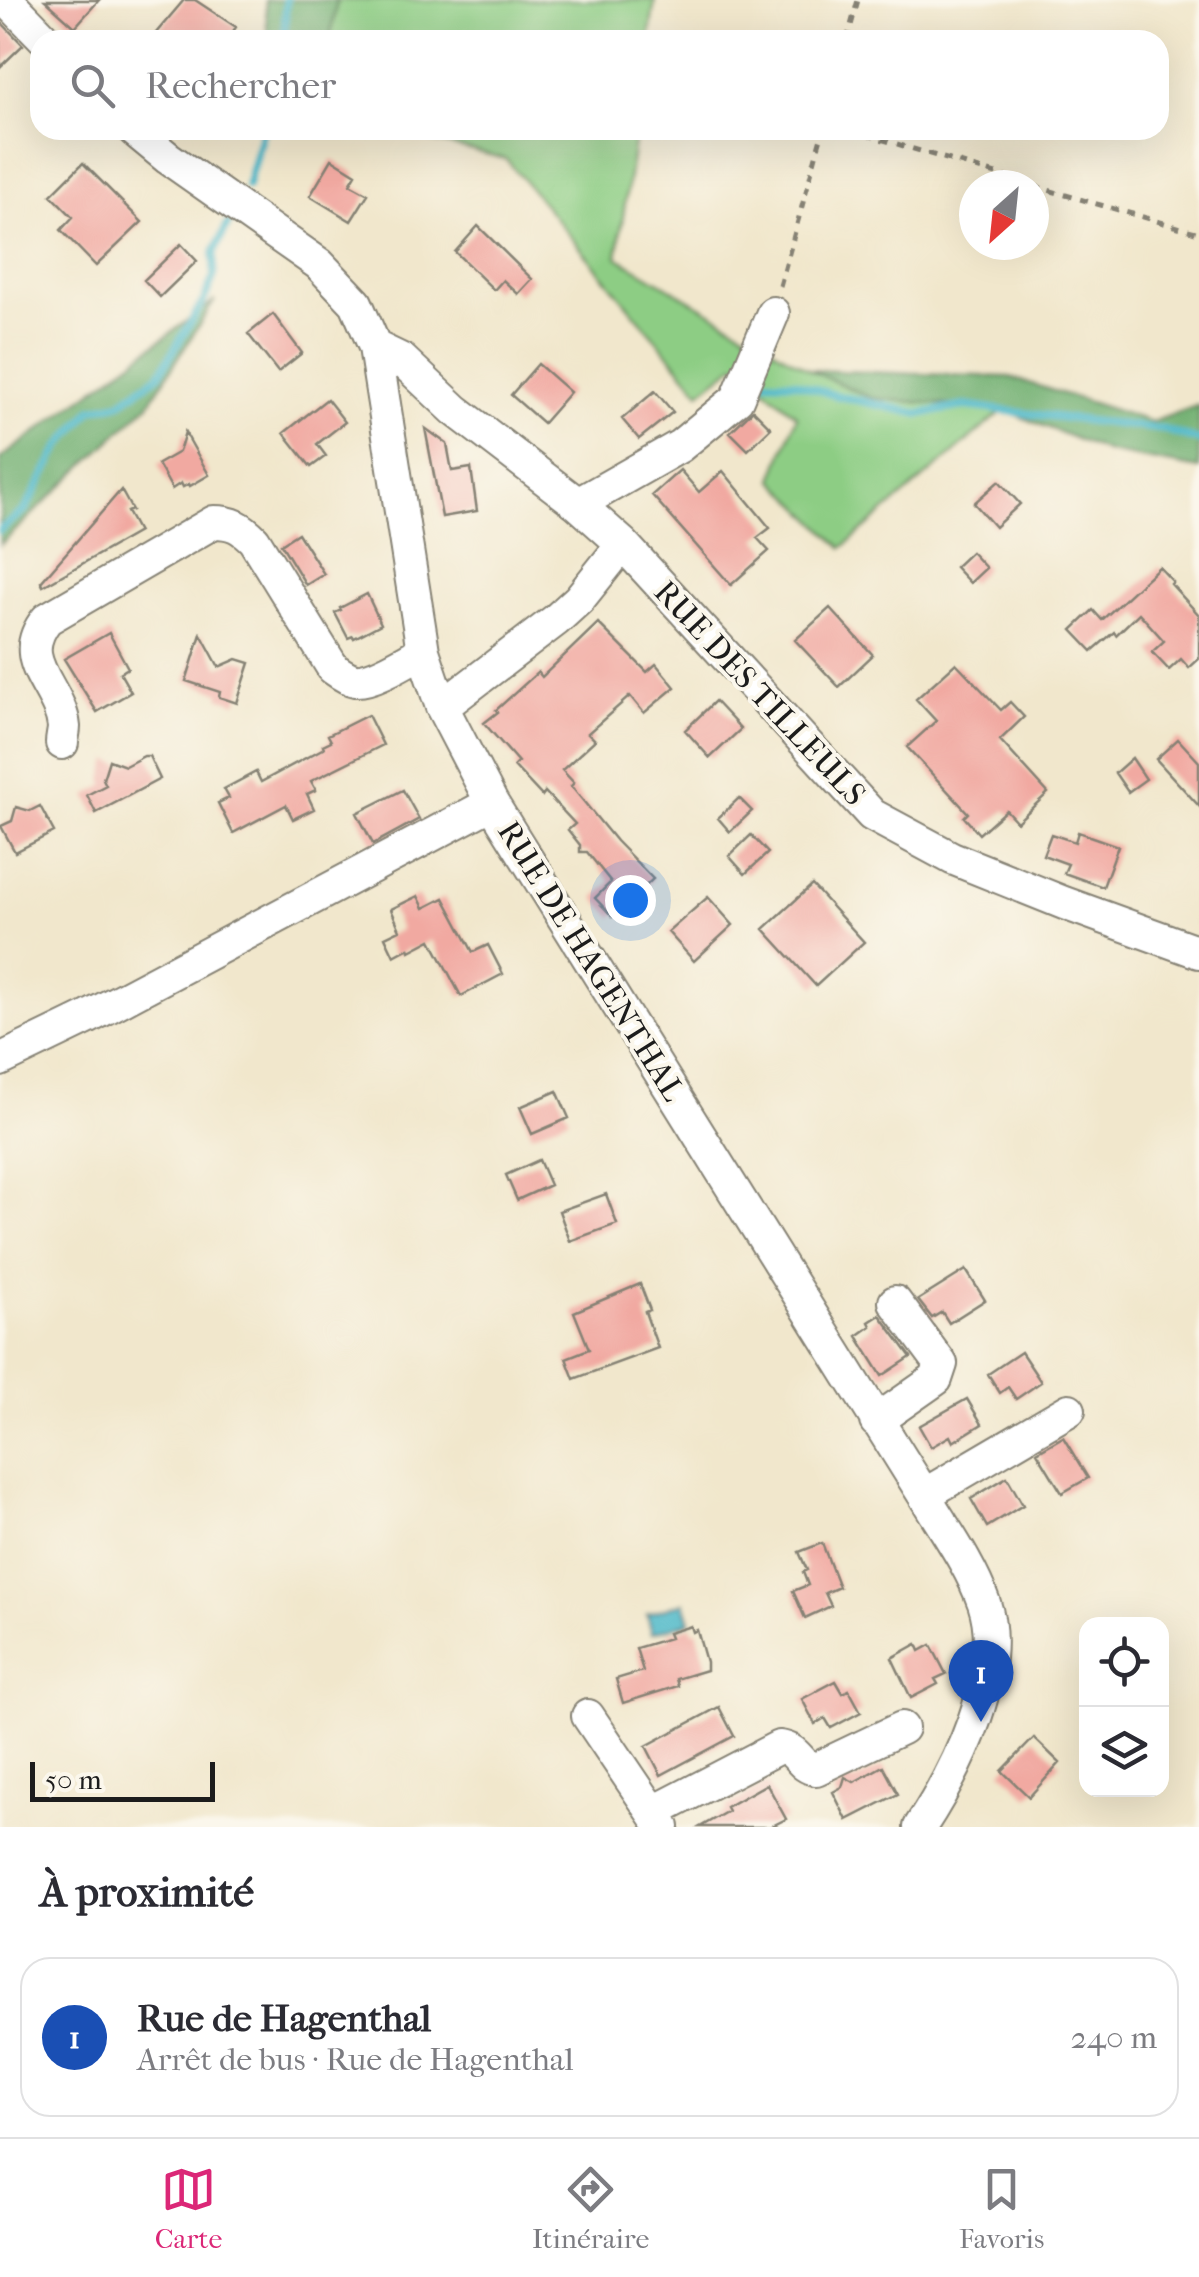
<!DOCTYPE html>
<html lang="fr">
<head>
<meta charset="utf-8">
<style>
	:root { --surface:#fff; --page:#f7f7f7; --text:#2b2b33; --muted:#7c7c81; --line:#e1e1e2; --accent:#db2777 }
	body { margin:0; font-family:"IM FELL French Canon",serif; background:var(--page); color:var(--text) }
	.controls { position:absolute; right:30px; bottom:30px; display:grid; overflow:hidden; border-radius:20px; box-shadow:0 10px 40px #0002 }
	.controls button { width:90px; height:90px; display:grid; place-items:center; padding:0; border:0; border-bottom:2px solid var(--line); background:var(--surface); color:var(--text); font:50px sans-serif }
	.compass { position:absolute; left:959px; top:170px; width:90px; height:90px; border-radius:50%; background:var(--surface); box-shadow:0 10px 40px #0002; rotate:207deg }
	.scale { position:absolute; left:30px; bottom:25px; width:185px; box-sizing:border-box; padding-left:10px; border:5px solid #1c1c1c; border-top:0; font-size:28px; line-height:35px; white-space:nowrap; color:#1c1c1c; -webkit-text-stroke:8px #fbf7ec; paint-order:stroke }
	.you { position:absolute; left:630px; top:900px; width:35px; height:35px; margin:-25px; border:8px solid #fff; border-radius:50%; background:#1a73e8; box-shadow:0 0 0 15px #1a73e833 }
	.badge { display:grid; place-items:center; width:65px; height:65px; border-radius:50%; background:var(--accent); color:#fff; font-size:32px; font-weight:700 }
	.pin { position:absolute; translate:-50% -82px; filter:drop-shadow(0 2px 5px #0008) }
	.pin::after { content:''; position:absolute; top:52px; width:35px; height:30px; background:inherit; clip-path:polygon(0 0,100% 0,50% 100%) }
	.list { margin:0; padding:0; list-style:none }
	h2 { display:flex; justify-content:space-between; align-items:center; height:130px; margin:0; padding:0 40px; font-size:42px }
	h2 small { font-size:32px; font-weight:400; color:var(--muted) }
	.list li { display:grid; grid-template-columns:65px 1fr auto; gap:30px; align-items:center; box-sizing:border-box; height:160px; margin:0 20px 20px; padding:0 20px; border:2px solid var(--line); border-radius:30px }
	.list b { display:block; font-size:38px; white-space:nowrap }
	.list p { margin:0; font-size:32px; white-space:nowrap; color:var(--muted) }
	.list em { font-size:32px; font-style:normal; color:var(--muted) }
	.icon { flex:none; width:55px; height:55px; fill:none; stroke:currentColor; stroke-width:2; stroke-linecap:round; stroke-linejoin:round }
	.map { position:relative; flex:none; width:1199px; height:1827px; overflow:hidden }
	.search { position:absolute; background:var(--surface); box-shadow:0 10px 40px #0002; left:30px; right:30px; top:30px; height:110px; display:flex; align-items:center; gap:25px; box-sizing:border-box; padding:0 35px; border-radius:30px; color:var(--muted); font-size:38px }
	.sheet { height:310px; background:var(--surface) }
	nav { display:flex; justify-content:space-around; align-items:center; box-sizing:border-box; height:140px; border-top:2px solid var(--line); background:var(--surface); font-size:28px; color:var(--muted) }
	nav a { display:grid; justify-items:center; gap:5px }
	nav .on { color:var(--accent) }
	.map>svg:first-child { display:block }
</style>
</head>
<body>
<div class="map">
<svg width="1199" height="1827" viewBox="0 0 1199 1827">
	<rect width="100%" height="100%" fill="#fbf7ec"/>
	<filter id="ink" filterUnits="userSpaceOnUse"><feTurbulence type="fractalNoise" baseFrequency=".01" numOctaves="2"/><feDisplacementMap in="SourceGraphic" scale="20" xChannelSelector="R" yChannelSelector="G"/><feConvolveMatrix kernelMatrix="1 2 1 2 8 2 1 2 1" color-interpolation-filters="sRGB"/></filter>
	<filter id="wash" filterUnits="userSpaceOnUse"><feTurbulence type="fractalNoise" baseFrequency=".0048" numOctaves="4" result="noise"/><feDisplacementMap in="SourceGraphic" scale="40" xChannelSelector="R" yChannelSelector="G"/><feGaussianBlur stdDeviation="2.25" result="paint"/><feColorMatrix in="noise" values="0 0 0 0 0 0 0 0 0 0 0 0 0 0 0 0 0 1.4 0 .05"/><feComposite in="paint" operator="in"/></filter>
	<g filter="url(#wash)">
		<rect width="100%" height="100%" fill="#f1e7cc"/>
		<path fill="#8dcd84" stroke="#547450" stroke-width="2.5" d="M337 0H655L649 40H330Z
			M388 130H636L617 257 810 370 871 398 1004 410 842 548 773 479 797 416 736 364 700 392 506 159Z"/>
		<path fill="#72b072" stroke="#476647" stroke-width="2.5" d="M265 0H337L330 40H268Z
			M215 300 149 404 0 545V459Z
			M810 370 1010 377 1152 422 1199 405V469L1108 452 1004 410 871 398Z"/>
		<path fill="#4cb7c8" stroke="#346a72" stroke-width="2.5" d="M684 1602 690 1622 652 1633 647 1614Z"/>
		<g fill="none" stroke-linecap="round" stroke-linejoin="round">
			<path stroke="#4cb7c8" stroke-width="8" d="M284 40 286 0
				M247 186 263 130
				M762 381 795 382 834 395 920 414 965 406 1165 430 1199 441
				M0 530 25 510 60 447 92 409 120 403 159 375 204 300 214 276V252L228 224"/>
		</g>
		<g id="blocks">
			<path fill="#f1a9a1" d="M45 0H99L75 27Z
				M184 0H195L236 27 227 40H150Z
				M0 21 23 45 0 67Z
				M332 159 356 174 350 184 368 194 351 221 310 196Z
				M83 163 142 222 96 266 61 230 73 217 51 195Z
				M478 226 532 279 518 294 503 280 494 290 455 252Z
				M181 244 197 261 160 297 144 280Z
				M273 314 302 353 278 372 248 334Z
				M538 364 570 392 543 423 511 395Z
				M655 391 673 412 639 439 622 419Z
				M327 399 345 422 317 444 326 456 311 467 284 433Z
				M753 410 771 428 748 450 730 432Z
				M425 428 447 444 452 471 471 468 477 511 442 517Z
				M185 432 209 475 190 486 189 484 183 487 181 483 172 489 158 464 179 452Z
				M680 470 699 492 723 471 770 528 757 538 769 551 731 585 652 495Z
				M999 481 1020 504 995 527 974 503Z
				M121 490 132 510 127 512 138 532 43 586 41 582Z
				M298 533 324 574 306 585 281 544Z
				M971 552 986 568 970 583 955 567Z
				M1159 567 1173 582 1171 584 1199 615V659L1189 668 1181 659 1169 670 1152 652 1164 641 1139 613 1116 635 1114 632 1092 651 1072 630 1093 610 1102 620Z
				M367 594 381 624 354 638 353 636 348 638 335 613 341 610 340 608Z
				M830 608 873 655 839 687 795 640Z
				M598 623 647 672 656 664 675 687 644 713 630 696 588 733 595 740 562 770 574 783 571 786 616 841 653 879 613 917 595 898 611 882 587 852H580V845L568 830 575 824 545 792 542 796 514 766 518 762 484 723 498 712 496 710 538 672 542 677Z
				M109 633 128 668 120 673 131 692 97 712 64 659Z
				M201 634 219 667 237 659 250 663 237 703 219 697 220 692 186 681Z
				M956 663 1001 710 1010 702 1024 717 1000 740 1048 793 1017 822 1006 810 979 834 964 817 968 813 907 747 936 721 916 699Z
				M715 701 741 729 710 758 685 730Z
				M368 715 383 745 311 781 316 790 307 794 314 809 293 819 286 805 233 833 218 803 229 798 224 789 256 772 261 782 324 748 323 745 331 741 328 735Z
				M1178 739 1199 762V806L1156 759Z
				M144 756H149L160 779 96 813 87 795 106 785 103 779 109 760 125 766Z
				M1132 758 1146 779 1128 792 1115 773Z
				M403 790 419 819 373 844 357 813Z
				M739 798 752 811 730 832 718 818Z
				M40 806 54 832 15 852 1 826 12 821 16 807 30 811Z
				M1078 832 1118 846 1103 887 1064 873 1068 864 1043 855 1051 834 1075 842Z
				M751 835 768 853 745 874 729 856Z
				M812 885 864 942 816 986 764 929Z
				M418 896 424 908 444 898 473 952 488 945 503 974 461 996 431 940 410 951 409 948 394 956 385 937 400 930 391 909Z
				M708 897 733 925 694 961 668 932Z
				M557 1091 569 1118 532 1134 520 1107Z
				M539 1160 550 1185 517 1200 506 1175Z
				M606 1194 617 1224 570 1241 559 1211Z
				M966 1270 985 1300 949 1323 942 1312 932 1318 918 1300Z
				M640 1284 650 1310 645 1312 658 1348 574 1379 566 1358 589 1349 574 1312Z
				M880 1315 911 1357 882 1376 857 1336 871 1326 869 1322Z
				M1021 1352 1041 1382 1016 1399 1008 1387 1000 1393 988 1374Z
				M967 1399 982 1424 953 1442 950 1436 931 1447 919 1426Z
				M1063 1437 1088 1478 1062 1493 1037 1452Z
				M1007 1477 1023 1505 987 1527 971 1499Z
				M822 1543 839 1587 825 1593 831 1606 805 1618 793 1591 808 1585 803 1572 807 1570 799 1552Z
				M691 1626 693 1632 697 1630 706 1662V1670L676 1679 678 1686 623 1703 616 1679 643 1671 636 1648 670 1638 668 1633Z
				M917 1644 920 1651 931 1645 946 1674 935 1679 938 1684 911 1698 892 1658Z
				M836 1681 843 1693 849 1690 861 1712 831 1728 825 1718 815 1724 802 1699Z
				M719 1707 734 1736 661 1775 646 1746Z
				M1034 1738 1060 1763 1029 1797 1002 1771Z
				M883 1766 898 1794 847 1820 833 1792 842 1787 845 1777 854 1782Z
				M767 1784 786 1819 770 1827H700L728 1811 726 1807Z"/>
		</g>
	</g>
	<g filter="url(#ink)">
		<use href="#blocks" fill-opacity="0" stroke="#868274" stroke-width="2.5"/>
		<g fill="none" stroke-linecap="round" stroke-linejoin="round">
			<g stroke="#868274" stroke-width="36">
				<path id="minor" d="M7 0 46 40
					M134 130 168 158 319 264 356 303 375 347 423 651 442 707 492 803 924 1495C945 1530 970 1564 984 1603 1007 1671 957 1771 920 1827
					M375 347 402 360 455 410 578 504 623 544 872 815 952 858 1064 903 1199 952
					M578 504 680 446 737 399 773 313
					M442 707 556 620 579 599 623 544
					M62 743C62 738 64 732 64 727 60 686 13 661 47 619L214 522C233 522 241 527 254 540L333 668C340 673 346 678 355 680 372 682 407 660 423 651
					M0 1060 87 1018 492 803
					M876 1421 936 1379 941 1364 895 1302
					M924 1495 1069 1410
					M588 1716 663 1827
					M654 1812 779 1747C800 1749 798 1767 816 1769L902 1728"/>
			</g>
			<path stroke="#868274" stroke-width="5" stroke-dasharray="8 8" stroke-linecap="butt" d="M847 40 858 0
				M851 130 1032 185
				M1034 186 1199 233
				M780 286 823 130"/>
			<use href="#minor" stroke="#fff" stroke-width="32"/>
		</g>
	</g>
	<g text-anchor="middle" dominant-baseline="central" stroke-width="8" stroke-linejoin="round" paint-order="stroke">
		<g font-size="32" fill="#1c1c1c" stroke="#fbf7ec">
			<text transform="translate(760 693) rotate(47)">RUE DES TILLEULS</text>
			<text transform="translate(591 961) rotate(58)">RUE DE HAGENTHAL</text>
		</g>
	</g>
</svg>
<div class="controls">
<button><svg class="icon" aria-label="locate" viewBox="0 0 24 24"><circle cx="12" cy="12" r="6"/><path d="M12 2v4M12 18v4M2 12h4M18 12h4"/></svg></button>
<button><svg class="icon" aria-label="layers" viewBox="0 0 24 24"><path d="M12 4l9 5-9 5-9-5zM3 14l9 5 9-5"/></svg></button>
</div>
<svg class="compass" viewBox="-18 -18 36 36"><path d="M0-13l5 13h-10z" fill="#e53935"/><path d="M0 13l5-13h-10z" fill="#7c7c81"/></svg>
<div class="scale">50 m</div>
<div class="you"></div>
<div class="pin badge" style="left:981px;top:1722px;background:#1a4fb4">1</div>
<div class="search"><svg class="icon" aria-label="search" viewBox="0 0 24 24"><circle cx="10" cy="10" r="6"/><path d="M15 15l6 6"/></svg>Rechercher</div>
</div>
<section class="sheet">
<h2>À proximité<small></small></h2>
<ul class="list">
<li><span class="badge" style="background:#1a4fb4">1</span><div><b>Rue de Hagenthal</b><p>Arrêt de bus · Rue de Hagenthal</p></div><em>240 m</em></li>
</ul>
</section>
<nav>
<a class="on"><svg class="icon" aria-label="map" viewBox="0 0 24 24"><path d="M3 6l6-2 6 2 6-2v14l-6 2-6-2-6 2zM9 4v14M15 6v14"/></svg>Carte</a>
<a><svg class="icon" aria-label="directions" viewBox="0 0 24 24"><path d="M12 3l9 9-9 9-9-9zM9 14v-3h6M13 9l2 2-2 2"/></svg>Itinéraire</a>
<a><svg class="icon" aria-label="saved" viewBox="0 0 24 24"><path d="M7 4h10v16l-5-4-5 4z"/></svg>Favoris</a>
</nav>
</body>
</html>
